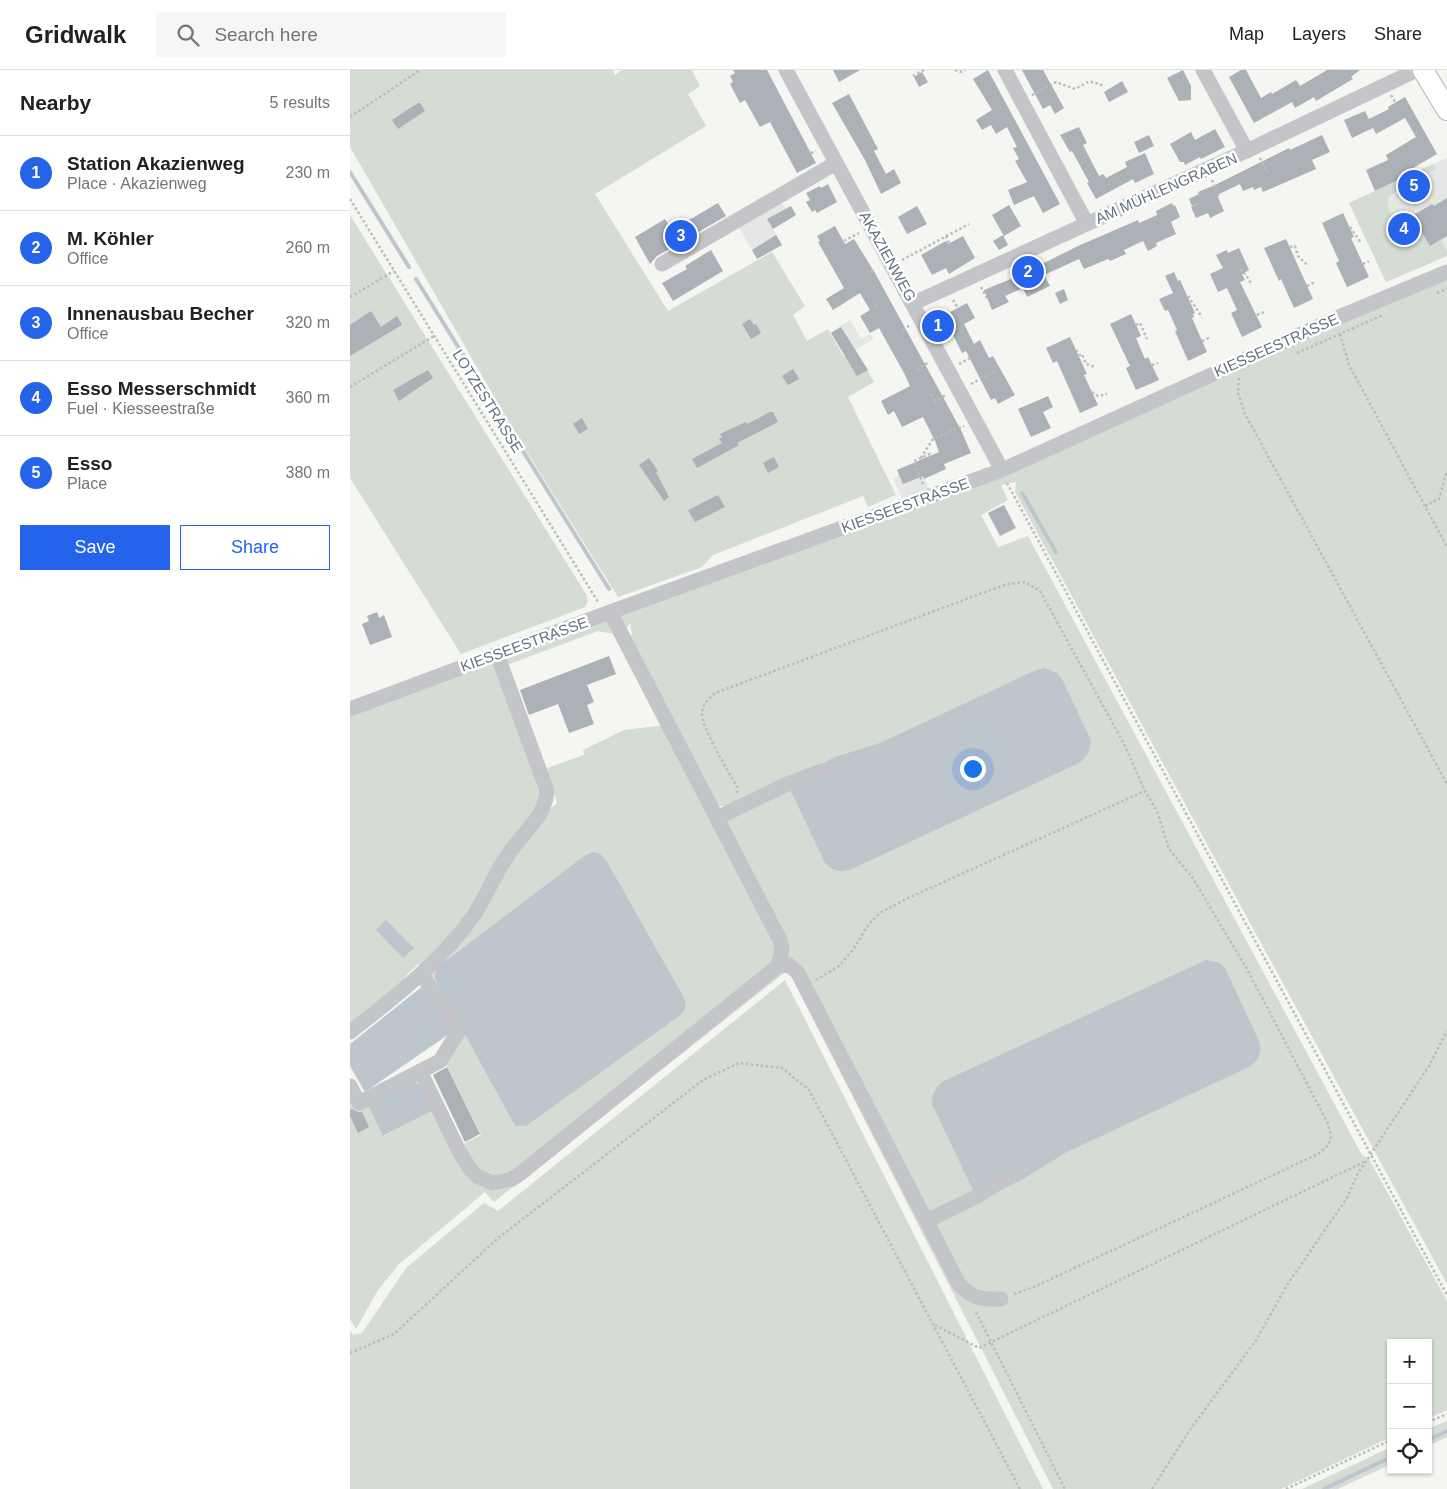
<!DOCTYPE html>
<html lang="en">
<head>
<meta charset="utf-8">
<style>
	:root { --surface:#fff; --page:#f6f6f6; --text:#202124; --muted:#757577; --line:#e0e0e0; --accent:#2563eb }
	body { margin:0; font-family:Arial,sans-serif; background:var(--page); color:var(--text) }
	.controls { position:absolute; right:15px; bottom:15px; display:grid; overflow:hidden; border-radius:0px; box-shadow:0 1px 4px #0004 }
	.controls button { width:45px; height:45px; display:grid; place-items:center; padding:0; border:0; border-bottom:1px solid var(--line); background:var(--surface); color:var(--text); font:25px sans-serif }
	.you { position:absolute; left:622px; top:698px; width:18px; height:18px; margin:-12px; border:4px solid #fff; border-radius:50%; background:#1a73e8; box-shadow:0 0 0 8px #1a73e833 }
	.badge { display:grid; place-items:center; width:32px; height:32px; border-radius:50%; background:var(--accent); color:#fff; font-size:16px; font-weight:700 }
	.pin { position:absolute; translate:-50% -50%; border:2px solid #fff; box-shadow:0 1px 5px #0006 }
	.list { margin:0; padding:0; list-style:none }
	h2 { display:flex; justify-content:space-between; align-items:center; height:65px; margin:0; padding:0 20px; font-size:21px }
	h2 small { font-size:16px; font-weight:400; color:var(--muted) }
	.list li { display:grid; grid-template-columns:32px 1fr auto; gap:15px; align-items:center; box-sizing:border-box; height:75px; padding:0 20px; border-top:1px solid var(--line) }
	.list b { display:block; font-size:19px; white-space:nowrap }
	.list p { margin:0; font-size:16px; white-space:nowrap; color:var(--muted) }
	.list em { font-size:16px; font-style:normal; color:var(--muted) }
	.actions { display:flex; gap:10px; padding:15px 20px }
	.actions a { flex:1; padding:11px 0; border:1px solid var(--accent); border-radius:0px; text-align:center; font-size:18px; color:var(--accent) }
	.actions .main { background:var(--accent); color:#fff }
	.icon { flex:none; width:28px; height:28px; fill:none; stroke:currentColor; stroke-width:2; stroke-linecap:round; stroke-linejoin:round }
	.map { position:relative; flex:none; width:1097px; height:1419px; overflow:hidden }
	header { display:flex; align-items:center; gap:30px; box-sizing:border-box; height:70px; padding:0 25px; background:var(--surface); border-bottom:1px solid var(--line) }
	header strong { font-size:24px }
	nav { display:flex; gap:28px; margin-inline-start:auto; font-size:18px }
	.search { width:350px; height:45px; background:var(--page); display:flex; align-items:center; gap:12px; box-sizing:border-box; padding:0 18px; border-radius:0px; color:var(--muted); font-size:19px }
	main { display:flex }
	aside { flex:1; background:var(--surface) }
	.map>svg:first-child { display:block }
</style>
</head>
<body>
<header>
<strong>Gridwalk</strong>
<div class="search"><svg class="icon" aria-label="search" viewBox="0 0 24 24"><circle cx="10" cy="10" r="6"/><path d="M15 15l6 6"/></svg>Search here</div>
<nav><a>Map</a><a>Layers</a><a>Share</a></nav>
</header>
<main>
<aside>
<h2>Nearby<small>5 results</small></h2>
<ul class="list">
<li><span class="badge">1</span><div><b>Station Akazienweg</b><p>Place · Akazienweg</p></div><em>230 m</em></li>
<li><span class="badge">2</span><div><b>M. Köhler</b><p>Office</p></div><em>260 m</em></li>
<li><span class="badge">3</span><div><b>Innenausbau Becher</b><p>Office</p></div><em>320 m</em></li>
<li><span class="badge">4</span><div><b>Esso Messerschmidt</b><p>Fuel · Kiesseestraße</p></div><em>360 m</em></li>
<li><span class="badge">5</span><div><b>Esso</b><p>Place</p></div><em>380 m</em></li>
</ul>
<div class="actions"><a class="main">Save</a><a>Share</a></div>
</aside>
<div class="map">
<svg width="1097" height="1419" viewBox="0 0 1097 1419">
	<rect width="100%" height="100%" fill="#f5f5f1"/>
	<path fill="#e5e7e5" d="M1097 88V186L1036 212 999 133Z
		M431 131 441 148 423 159 432 175 407 189 388 156Z
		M500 250 511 269 520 264 524 269 495 286 481 262Z
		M562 393 568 407 573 405 579 419 552 428 543 408 549 406 547 400Z"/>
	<path fill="#d5dcd3" d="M0 0H263L265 5 272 0H342L350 16 338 24 356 56 245 124 318 241 422 182 455 236 443 245 457 271 478 259 494 287 505 280 524 312 498 327 546 425 518 437 513 426 363 485 352 497 268 527 168 368 0 77Z
		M1083 94 1086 99 1039 126C1033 142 1047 151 1054 164L1068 156 1080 176 1091 170 1097 181V186L1036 212 999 133Z
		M0 145 236 524 238 531 235 537 111 584 0 408Z
		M1097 209V1214L665 422 666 412 651 415 658 430 631 445 648 477 678 466 1012 1085 1019 1089 1097 1231V1340L1078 1349V1273H1041V1367L931 1419H703L438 900 144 1132 135 1122 48 1195 28 1220 6 1259 0 1249V1021L9 1035 17 1033 34 1066 84 1040C96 1062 116 1110 141 1117 148 1119 154 1116 160 1115L431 898 440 899 446 904 608 1219C622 1234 631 1234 650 1231L648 1227C634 1227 622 1225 612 1215L580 1152 627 1131 625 1125 587 1142 575 1143 450 899 441 892H433L436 879 434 871 374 759 377 747 393 738 438 717 436 711C414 719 386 743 362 734L278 566 282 565 280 553C272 566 261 564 248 561L146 599 192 730 165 770 127 833 111 856 73 898 68 894 55 907 58 912 50 921 0 959V642L279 539 645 409 988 252Z
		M315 655 424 864 428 888 171 1099 136 1107 110 1076 131 1065 95 993 111 962 78 906 157 794 197 742 207 733 197 698 234 685 233 680 274 660Z
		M435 910 693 1419H0V1261L3 1265 12 1263 56 1198 134 1133 148 1141Z
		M1097 1351V1367L1078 1376V1359Z
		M1041 1377V1394L988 1419H952Z"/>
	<path fill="#bec6cd" d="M694 598 707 603 712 609 741 670C740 681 738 686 729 693L502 799C490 803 484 802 475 793L436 711 485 687 530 673 686 600Z
		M243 782 250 784 256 790 333 926C336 933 337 937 332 944L176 1056H166L163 1052 87 913C84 906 84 902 89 896L234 786Z
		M36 850 64 878 53 888 26 860Z
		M856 890 870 893 875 898 909 971C912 983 909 990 899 997L715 1083 673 1109 628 1131 582 1034C582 1022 586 1015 596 1010Z
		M74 915 102 962 15 1022 0 996V974Z
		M65 1009 67 1014 70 1013 84 1040 33 1066 17 1033Z"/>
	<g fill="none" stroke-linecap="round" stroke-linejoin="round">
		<path stroke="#bec6cd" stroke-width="4" d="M0 102 59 197
			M66 209 135 320
			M141 330 165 368
			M171 378 259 519
			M672 423 706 482
			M1078 1370 1097 1361
			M974 1419 1041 1387"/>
	</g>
	<path fill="#abb1b7" d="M383 0H417L466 93 447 103 420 52 410 57 395 30 390 33 380 14 383 12 380 6 385 3Z
		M483 0H510L489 12Z
		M638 0 710 134 693 143 684 126 664 135 658 120 677 112 665 91 669 89 663 78 667 77 657 57 646 64 641 55 632 60 626 50 642 40 623 9Z
		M672 0H693L714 38 705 44 700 35 693 39Z
		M833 0 841 16V30L829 31 817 8Z
		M891 0H896L911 28 921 22 922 24 946 10 950 16 977 0H1010L1001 7 1003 9 966 31 964 27 945 38 942 32 904 53 879 7Z
		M572 2 578 12 569 17 564 7Z
		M772 11 778 22 759 32 754 22Z
		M499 24 528 79 524 81 536 104 544 99 551 113 531 124 515 90 482 33Z
		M1055 27 1087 84 1063 98 1074 115 1058 126 1048 110 1025 121 1016 100 1038 90 1036 85 1066 67 1055 48 1026 64 1023 58 1002 68 994 50 1015 41 1019 49 1039 39 1038 37Z
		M68 33H70L75 41 48 59 42 50Z
		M729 57 737 73 733 75 749 106 753 104 756 108 777 97 775 92 795 83 804 104 785 113 783 109 746 129 737 113 739 112 722 81 720 82 710 65Z
		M865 59 875 77 851 89 850 87 835 95 834 92H830L820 74 841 62 845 70Z
		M799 65 804 76 789 83 784 72Z
		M972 65 980 82 962 90 966 99 913 122 911 117 904 120 903 117 893 121 890 114 867 125 874 141 860 148 858 143 846 148 841 137 852 132 842 136 839 129 849 124 848 122 863 116 939 78 940 80Z
		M478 114 487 132 467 143 465 140 462 142 456 132 460 130 456 123 470 116 471 118Z
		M1097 128V166L1080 176 1068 156 1058 161 1052 152 1082 134 1084 136Z
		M368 133 376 146 307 186 300 194 285 167 315 149 322 160Z
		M822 133 823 136 825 135 830 147 821 152 826 164 806 173 807 176 798 181 793 171 774 180 776 184 760 191 758 189 734 199 729 189 694 205 700 216 677 227 673 218 655 226 659 232 642 240 634 220 668 206 728 176 788 150 789 153 807 145 806 141Z
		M659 135 671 156 654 166 642 145Z
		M441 136 446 145 423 159 417 149Z
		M567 136 577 154 557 164 548 147Z
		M993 143 1004 167 1001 168 1019 207 997 217 986 193 989 191 972 153Z
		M485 156 495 174 504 169 525 203 611 360 621 383 594 394 596 399 574 409 573 406 553 414 547 400 589 382 585 371 573 347 552 357 544 341 538 345 531 331 560 316 554 303 529 258 520 263 510 246 520 240 510 223 483 240 476 229 494 218 468 172 470 171 467 166Z
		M426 165 432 175 407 189 402 180Z
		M653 165 658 175 649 180 643 171Z
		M613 166 625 188 599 204 596 198 582 205 571 185 596 171 598 174Z
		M936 169 963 229 944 238 931 209 929 211 914 178Z
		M889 178 899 200 892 204 895 210 890 212 912 257 892 267 881 243 887 240 877 218 868 222 860 204 873 198 866 185 877 180 878 183Z
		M361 180 373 201 323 231 312 213 337 199 335 196Z
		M824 202 828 211 830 210 845 243 843 244 844 247 842 248 857 282 838 291 825 261 827 260 818 240 815 241 809 229 823 223 815 206Z
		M714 219 718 230 710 234 705 223Z
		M617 233 625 248 614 254 624 274 630 270 639 288 643 286 665 325 648 334 645 328 641 330 616 281 612 283 595 249 602 246 600 242Z
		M21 241 31 257 47 246 52 255 0 286V255Z
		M781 244 791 266 786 268 795 289 798 287 809 310 786 320 776 298 780 296 760 254Z
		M400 249 404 255 406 254 411 263 401 269 392 254Z
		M491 257 518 300 507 306 481 263Z
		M720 267 737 304 734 305 748 335 730 343 707 291 703 293 696 278Z
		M443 299 449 309 438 315 432 306Z
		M78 300 83 308 49 331 43 320Z
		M698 326 703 337 693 342 701 358 681 367 668 339Z
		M420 342H423L428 352 387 373 389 375 347 398 342 389 372 373 369 369 372 367 370 364 396 352 397 354Z
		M232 348 238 359 229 364 223 354Z
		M424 387 429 397 418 403 413 393Z
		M299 388 308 401 306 402 319 427 314 431 289 395Z
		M368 425 375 437 345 452 338 440Z
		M654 435 666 458 650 466 638 443Z
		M27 542 29 548 34 545 42 567 20 575 12 554 19 551 17 546Z
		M259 586 266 604 237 615 244 632 237 635 244 654 219 663 208 634 179 645 170 620Z
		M97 997 130 1064 115 1072 83 1005Z
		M2 1039 8 1042H12L19 1057 8 1063 0 1046V1040Z"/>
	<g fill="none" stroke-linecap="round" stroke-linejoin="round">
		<g stroke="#b3b7bb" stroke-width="22">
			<path id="major" d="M1073 0 1097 40"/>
		</g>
		<path stroke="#babcbe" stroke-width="2.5" stroke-dasharray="2.5 2.5" stroke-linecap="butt" d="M605 0 610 2 615 0
			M563 6 574 0
			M682 25 706 12 725 19C741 11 735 9 754 16
			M1041 25 1045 32
			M0 47 70 0
			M1065 63 1067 67
			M461 83 466 81
			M910 88 917 102 918 101
			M862 110 869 128H868
			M0 129 248 532
			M1000 157 1011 173
			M596 166 599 173
			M494 171 509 163
			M940 177 945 176 948 186 957 195
			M552 190 619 154
			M1013 194 1019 191
			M671 199 679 213
			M890 199 896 205 902 215
			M521 200 524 204
			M957 216 965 212
			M631 217 638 230
			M1087 223 1097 219
			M838 226 852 247
			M0 227 44 201
			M603 230 608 238
			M526 233 527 236
			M907 245 914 242
			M786 255 790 253 797 269
			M553 260 560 255
			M990 264 999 295 1097 477
			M852 271 861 267
			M726 280 730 285 732 284 736 294 745 297
			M947 283 1033 245
			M609 294 620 288
			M802 295 808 293
			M567 300 579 292
			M889 308 888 323 895 344 1097 714
			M621 314 644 302 645 303
			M0 317 84 266
			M742 322 748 326 757 324
			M581 324 585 331
			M584 332 596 325
			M571 388 583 369 614 356
			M657 413 1097 1225
			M573 414 564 391 580 384 581 386
			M1075 436 1089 429 1097 401
			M387 723V717C379 702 351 658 352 642 353 634 359 628 365 623L638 521 658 514 675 512 690 521 774 674 795 721
			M466 910 489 896 502 881 519 854 530 843 556 829 795 721 807 741 819 779 842 807 897 899 978 1054C983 1070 981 1074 968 1084L684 1217 664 1224
			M626 1242 715 1419
			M585 1255 629 1278 1016 1091
			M0 1283 44 1264 147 1169 353 1010 389 993 432 998 459 1020 670 1419
			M1078 1352 1097 1344
			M802 1419 839 1361 907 1269 937 1215 997 1128 1007 1105 1079 996 1097 961
			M936 1419 1041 1370"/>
		<path stroke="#c3c5c9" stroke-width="15" d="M436 0 652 400
			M655 0 737 154
			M853 0 897 81
			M312 194 486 93
			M564 233 905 77 1067 0
			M0 639 260 542 652 400 982 250 1097 202
			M367 748 437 714 472 701
			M428 896 439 895 448 903 609 1214C621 1228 632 1230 651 1229
			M0 962C45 927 91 892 124 845 137 825 146 801 160 782 173 763 196 745 197 721L147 584
			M70 1001 110 1083 121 1100 127 1106 142 1113 162 1109 171 1103 428 896 432 880 430 870 260 542
			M0 1016 9 1033 90 991 108 962 72 904
			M576 1151 626 1127 667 1101"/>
		<use href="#major" stroke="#fff" stroke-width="20"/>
	</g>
	<g text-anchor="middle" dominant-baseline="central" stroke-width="5" stroke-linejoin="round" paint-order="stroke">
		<g font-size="15" fill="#657282" stroke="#fff">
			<text transform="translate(816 118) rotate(-24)">AM MÜHLENGRABEN</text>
			<text transform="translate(538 186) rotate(61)">AKAZIENWEG</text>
			<text transform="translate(926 275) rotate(-24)">KIESSEESTRASSE</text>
			<text transform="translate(138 331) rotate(58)">LOTZESTRASSE</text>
			<text transform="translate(555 435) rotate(-20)">KIESSEESTRASSE</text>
			<text transform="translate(174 574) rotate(-20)">KIESSEESTRASSE</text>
		</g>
	</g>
</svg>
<div class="controls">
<button>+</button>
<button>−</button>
<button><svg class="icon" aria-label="locate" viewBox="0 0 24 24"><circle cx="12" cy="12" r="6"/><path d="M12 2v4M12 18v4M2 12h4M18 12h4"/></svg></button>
</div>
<div class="you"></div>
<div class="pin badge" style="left:588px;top:256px">1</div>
<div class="pin badge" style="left:678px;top:202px">2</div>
<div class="pin badge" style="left:331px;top:166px">3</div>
<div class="pin badge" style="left:1054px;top:159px">4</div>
<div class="pin badge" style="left:1064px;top:116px">5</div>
</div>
</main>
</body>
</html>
